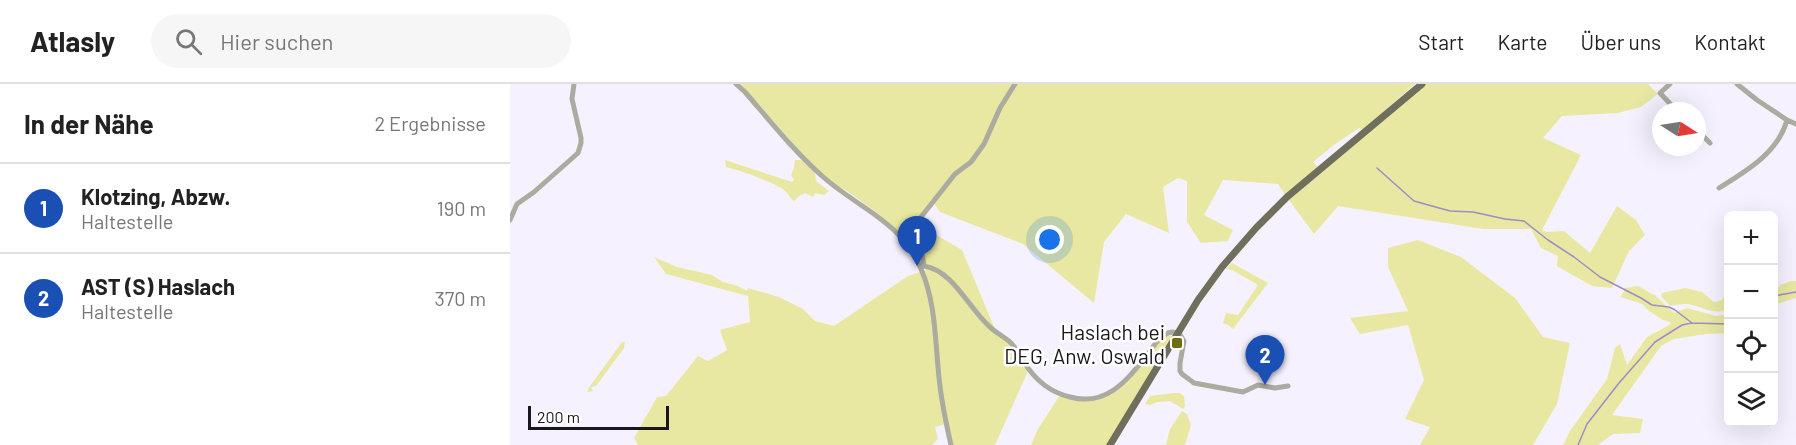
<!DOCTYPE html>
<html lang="de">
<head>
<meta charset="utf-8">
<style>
	:root { --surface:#fff; --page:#f6f6f6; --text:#222; --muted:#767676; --line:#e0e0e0; --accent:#6f6d0d }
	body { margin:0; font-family:Barlow,sans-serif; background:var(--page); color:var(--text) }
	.controls { position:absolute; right:18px; bottom:18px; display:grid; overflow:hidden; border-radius:9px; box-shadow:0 6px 24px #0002 }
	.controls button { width:54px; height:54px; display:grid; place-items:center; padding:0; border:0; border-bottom:2px solid var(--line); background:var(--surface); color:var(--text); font:30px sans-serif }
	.compass { position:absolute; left:1142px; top:18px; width:54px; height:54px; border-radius:50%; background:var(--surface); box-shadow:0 6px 24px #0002; rotate:102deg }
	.scale { position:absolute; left:18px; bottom:15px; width:141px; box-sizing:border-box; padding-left:6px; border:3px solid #19161e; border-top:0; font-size:16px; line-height:21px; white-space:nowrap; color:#19161e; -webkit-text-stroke:4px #fff; paint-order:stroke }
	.you { position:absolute; left:540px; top:156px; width:21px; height:21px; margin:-15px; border:4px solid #fff; border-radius:50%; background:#1a73e8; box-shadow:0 0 0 9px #1a73e833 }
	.badge { display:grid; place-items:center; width:39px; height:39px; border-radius:50%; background:var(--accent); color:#fff; font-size:20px; font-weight:700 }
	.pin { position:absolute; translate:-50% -50px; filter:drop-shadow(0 2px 3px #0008) }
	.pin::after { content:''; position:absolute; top:32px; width:21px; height:18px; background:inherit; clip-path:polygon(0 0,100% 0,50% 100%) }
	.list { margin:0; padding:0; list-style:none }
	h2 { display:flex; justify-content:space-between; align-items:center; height:78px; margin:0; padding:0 24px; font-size:26px }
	h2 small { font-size:20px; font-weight:400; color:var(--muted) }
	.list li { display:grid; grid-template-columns:39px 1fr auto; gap:18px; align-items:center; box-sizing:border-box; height:90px; padding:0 24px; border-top:2px solid var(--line) }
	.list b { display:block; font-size:22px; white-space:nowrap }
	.list p { margin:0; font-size:20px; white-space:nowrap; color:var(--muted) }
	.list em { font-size:20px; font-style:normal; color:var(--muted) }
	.icon { flex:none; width:33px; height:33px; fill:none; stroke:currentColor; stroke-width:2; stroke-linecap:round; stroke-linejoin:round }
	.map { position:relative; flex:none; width:1286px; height:361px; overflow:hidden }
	header { display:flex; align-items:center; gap:36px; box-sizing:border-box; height:84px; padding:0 30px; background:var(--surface); border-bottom:2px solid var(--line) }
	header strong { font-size:28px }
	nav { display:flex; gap:33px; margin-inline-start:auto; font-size:21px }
	.search { width:420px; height:54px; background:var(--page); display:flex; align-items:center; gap:15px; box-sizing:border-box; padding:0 21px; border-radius:33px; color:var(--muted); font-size:22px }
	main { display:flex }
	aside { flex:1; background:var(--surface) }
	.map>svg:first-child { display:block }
</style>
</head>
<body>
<header>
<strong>Atlasly</strong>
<div class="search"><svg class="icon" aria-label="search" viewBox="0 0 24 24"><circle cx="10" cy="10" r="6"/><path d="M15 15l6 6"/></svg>Hier suchen</div>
<nav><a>Start</a><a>Karte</a><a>Über uns</a><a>Kontakt</a></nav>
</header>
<main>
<aside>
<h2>In der Nähe<small>2 Ergebnisse</small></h2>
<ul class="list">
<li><span class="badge" style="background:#1a4fb4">1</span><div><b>Klotzing, Abzw.</b><p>Haltestelle</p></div><em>190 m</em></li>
<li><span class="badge" style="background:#1a4fb4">2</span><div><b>AST (S) Haslach</b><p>Haltestelle</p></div><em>370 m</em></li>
</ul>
</aside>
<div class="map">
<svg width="1286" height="361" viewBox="0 0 1286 361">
	<rect width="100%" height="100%" fill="#f6f1ff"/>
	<path fill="#e8e8a3" d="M230 0H905L852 46 849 44 825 60 803 78 808 83 775 111 768 100 713 96 694 131 723 146 718 157 691 159 677 138V97L668 94 653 103 659 149 616 130 594 158 584 219 513 160 430 128 423 118 399 146 409 163 412 176 410 177C391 145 367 128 337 107 331 103 323 101 318 96 286 66 260 31 230 0Z
		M914 0H1138L1148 10 1131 23 1108 29 1052 32 1033 54 1071 71 1032 146 1037 148 1054 147 1080 169 1107 122 1126 136 1135 151 1119 167 1102 204 1082 202 1047 182 1048 172 1031 164 1021 145H973L828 122 804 150 779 116 873 37Z
		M215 76 282 98 284 96 281 91 284 84 285 76H291L305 89 306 97 319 107 314 111 305 109 303 113 295 109 289 112 284 117C279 114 279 110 275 107 268 100 227 85 216 83Z
		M409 141 452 166 487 250 504 263 518 287 485 361H442L436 340 425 343 428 355 422 361H128L124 354 147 313 156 312 188 272 198 277 217 266 210 246 240 238 238 212 156 190 144 173 167 183 202 191 213 198 228 202 237 207 238 204 269 213 293 225 305 237 324 242 398 192 416 186 412 164 402 147Z
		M908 156 951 173 1005 214 1033 253 1060 259 1047 320 1023 361H910L920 343 895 335 914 296 898 241 850 250 840 234 898 227 878 183V164Z
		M722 179 758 199 723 245 718 241 713 239 716 229 728 231 748 201 722 186 716 185Z
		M1281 197H1286V214L1264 221V208L1270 201Z
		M1128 202 1146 212 1164 229 1177 224 1206 232 1218 230V249L1196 250 1164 255 1151 262 1102 331 1133 335 1130 349 1103 350 1088 361H1053L1060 347 1097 295 1105 264 1110 260 1117 281 1137 253 1161 240 1160 238 1153 236 1139 227 1132 220 1111 213 1115 204Z
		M1175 204 1192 208 1204 218 1212 216 1218 205V225C1203 233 1190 220 1175 220 1170 220 1164 221 1160 222L1151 212 1152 209Z
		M653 251 664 252 597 361H521L528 345 550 311C558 313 568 316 577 316 607 316 635 272 653 251Z
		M112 258H115L114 264 86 302 81 303 83 307 78 308V305Z
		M664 309H670L674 312 675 322 673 325 660 317 647 318 640 321 635 320 640 312Z
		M672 327 677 330 681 341 675 361H656L660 345Z"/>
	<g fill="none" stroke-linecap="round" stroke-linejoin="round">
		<path stroke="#a28ac5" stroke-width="1.5" d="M867 84 904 117 940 127 963 128 995 135 1014 137 1038 156 1064 173 1090 193 1131 214 1142 221 1159 223 1165 226 1182 239
			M1264 212 1286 208
			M1068 361 1077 340 1109 299 1145 258 1172 241 1182 239 1218 240"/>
		<path stroke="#ababa0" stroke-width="5" d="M226 0 235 8C260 37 284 67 312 92 349 125 390 136 411 185 426 219 425 257 429 293 431 316 436 339 441 361
			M1160 0 1150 9 1167 27
			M1227 0 1247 16 1277 36 1286 40
			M1187 46 1200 59
			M1209 104C1236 87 1268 69 1277 36
			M0 136 7 120 24 108 68 69 71 59V54L62 15 64 0
			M414 182C444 187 458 224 480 243 486 249 495 253 501 259 507 265 510 272 514 278 525 296 539 308 560 313 597 323 617 296 638 270 643 263 648 254 656 250 660 247 664 248 669 249L674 257 670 279V287L672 290 684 299 733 308 748 301 765 304 778 302
			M412 183 414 182 411 163 400 147 445 90 461 78 474 60 490 24 505 0"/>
		<path stroke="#6f6f5c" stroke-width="7" d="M600 361 688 216 712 183 746 144 777 113 912 0"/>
	</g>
	<rect fill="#6f6d0d" stroke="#fff" stroke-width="2" x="661" y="253" width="12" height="12" rx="3"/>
	<g text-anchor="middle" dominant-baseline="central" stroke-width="5" stroke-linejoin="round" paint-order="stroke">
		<g font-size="21" fill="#19161e" stroke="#fff" text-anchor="end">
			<text x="655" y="247">Haslach bei<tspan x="655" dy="24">DEG, Anw. Oswald</tspan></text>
		</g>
	</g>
</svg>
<div class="controls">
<button>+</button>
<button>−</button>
<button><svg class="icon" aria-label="locate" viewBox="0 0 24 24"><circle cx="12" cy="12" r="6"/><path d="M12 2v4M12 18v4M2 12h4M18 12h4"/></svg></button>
<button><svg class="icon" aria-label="layers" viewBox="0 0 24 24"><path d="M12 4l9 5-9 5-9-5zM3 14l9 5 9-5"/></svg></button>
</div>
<svg class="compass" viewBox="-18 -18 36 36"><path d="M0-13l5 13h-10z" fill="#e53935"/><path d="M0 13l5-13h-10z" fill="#767676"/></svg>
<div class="scale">200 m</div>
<div class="you"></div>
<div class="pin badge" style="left:407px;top:182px;background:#1a4fb4">1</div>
<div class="pin badge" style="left:755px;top:301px;background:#1a4fb4">2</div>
</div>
</main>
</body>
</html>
